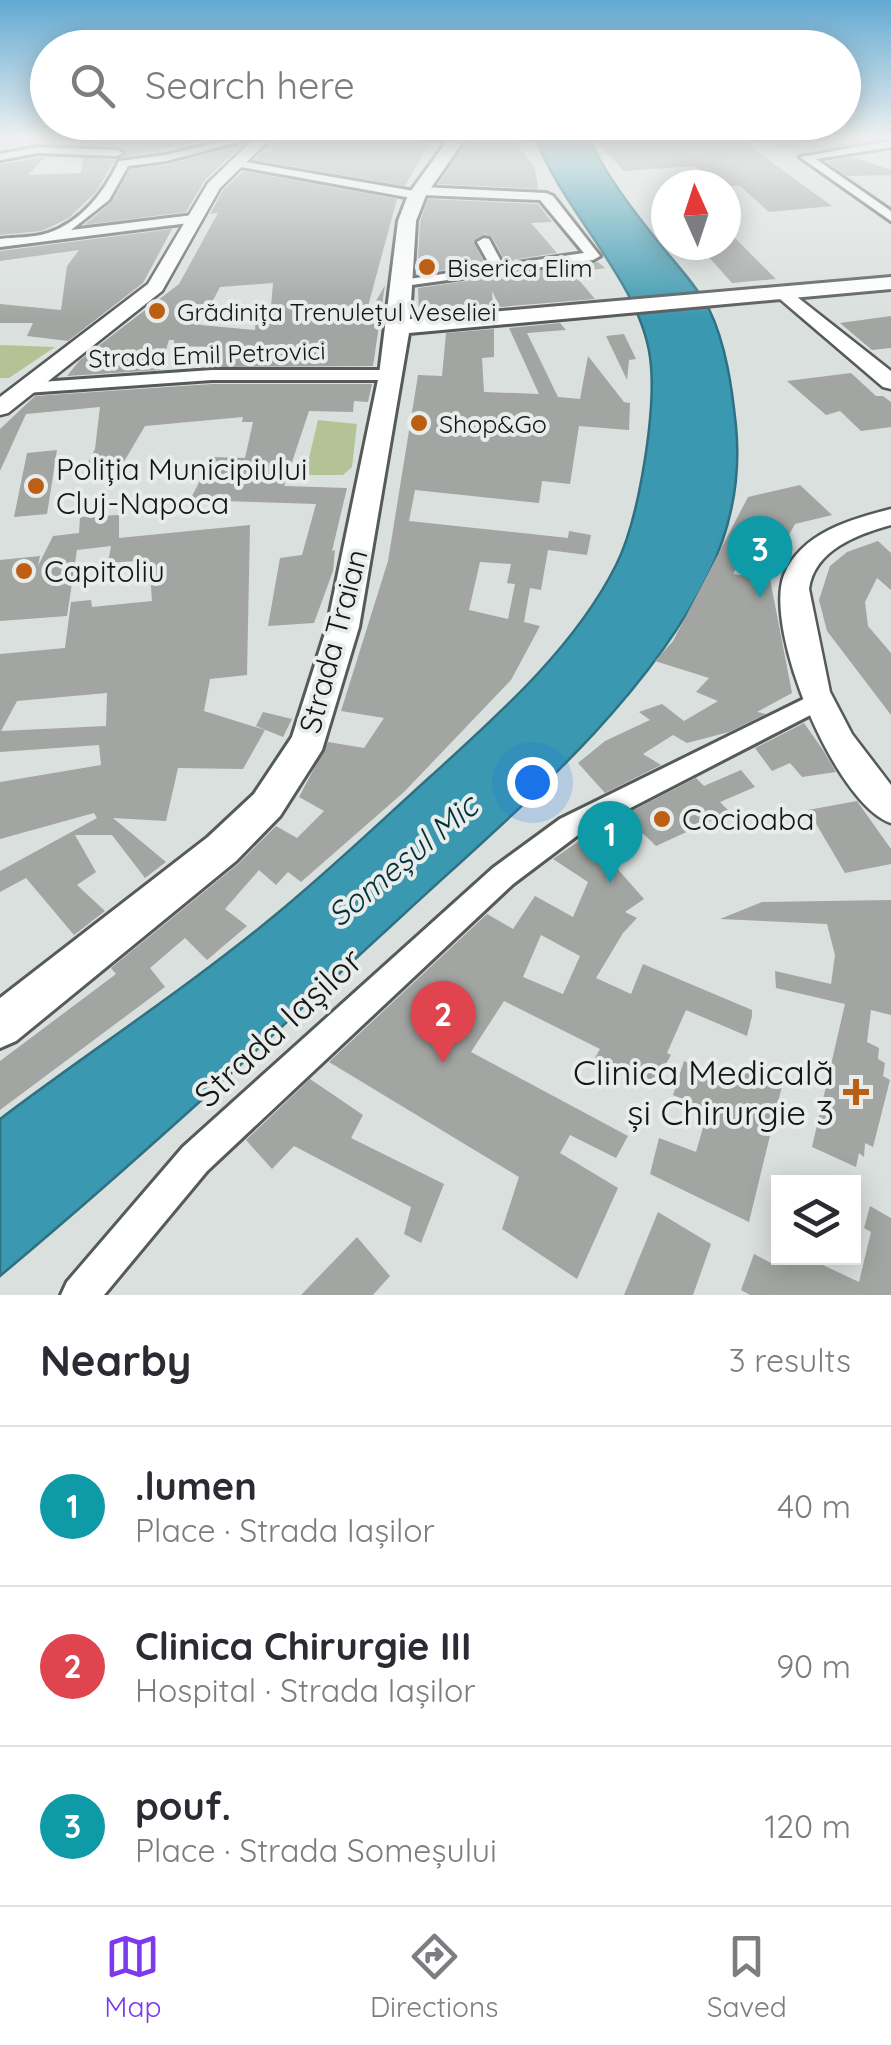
<!DOCTYPE html>
<html lang="en">
<head>
<meta charset="utf-8">
<style>
	:root { --surface:#fff; --page:#f2f2f3; --text:#2b2b33; --muted:#7c7c81; --line:#e1e1e2; --accent:#7c3aed }
	body { margin:0; font-family:Quicksand,sans-serif; background:var(--page); color:var(--text) }
	.controls { position:absolute; right:30px; bottom:30px; display:grid; overflow:hidden; border-radius:0px; box-shadow:0 5px 25px #0003 }
	.controls button { width:90px; height:90px; display:grid; place-items:center; padding:0; border:0; border-bottom:2px solid var(--line); background:var(--surface); color:var(--text); font:50px sans-serif }
	.compass { position:absolute; left:651px; top:170px; width:90px; height:90px; border-radius:50%; background:var(--surface); box-shadow:0 5px 25px #0003; rotate:357deg }
	.you { position:absolute; left:532px; top:782px; width:35px; height:35px; margin:-25px; border:8px solid #fff; border-radius:50%; background:#1a73e8; box-shadow:0 0 0 15px #1a73e833 }
	.badge { display:grid; place-items:center; width:65px; height:65px; border-radius:50%; background:var(--accent); color:#fff; font-size:32px; font-weight:700 }
	.pin { position:absolute; translate:-50% -82px; filter:drop-shadow(0 2px 5px #0008) }
	.pin::after { content:''; position:absolute; top:52px; width:35px; height:30px; background:inherit; clip-path:polygon(0 0,100% 0,50% 100%) }
	.list { margin:0; padding:0; list-style:none }
	h2 { display:flex; justify-content:space-between; align-items:center; height:130px; margin:0; padding:0 40px; font-size:42px }
	h2 small { font-size:32px; font-weight:400; color:var(--muted) }
	.list li { display:grid; grid-template-columns:65px 1fr auto; gap:30px; align-items:center; box-sizing:border-box; height:160px; padding:0 40px; border-top:2px solid var(--line) }
	.list b { display:block; font-size:38px; white-space:nowrap }
	.list p { margin:0; font-size:32px; white-space:nowrap; color:var(--muted) }
	.list em { font-size:32px; font-style:normal; color:var(--muted) }
	.icon { flex:none; width:55px; height:55px; fill:none; stroke:currentColor; stroke-width:2; stroke-linecap:round; stroke-linejoin:round }
	.map { position:relative; flex:none; width:891px; height:1295px; overflow:hidden }
	.search { position:absolute; background:var(--surface); box-shadow:0 5px 25px #0003; left:30px; right:30px; top:30px; height:110px; display:flex; align-items:center; gap:25px; box-sizing:border-box; padding:0 35px; border-radius:55px; color:var(--muted); font-size:38px }
	.sheet { height:610px; background:var(--surface) }
	nav { display:flex; justify-content:space-around; align-items:center; box-sizing:border-box; height:140px; border-top:2px solid var(--line); background:var(--surface); font-size:28px; color:var(--muted) }
	nav a { display:grid; justify-items:center; gap:5px }
	nav .on { color:var(--accent) }
	.map>svg:first-child { display:block }
</style>
</head>
<body>
<div class="map">
<svg width="891" height="1295" viewBox="0 0 891 1295">
	<rect width="100%" height="100%" fill="#dae0de"/>
	<path fill="#b4c396" d="M749 137H891V139C852 145 781 160 749 137Z
		M0 345 55 347 9 378H0Z
		M318 420 357 424 352 467 343 475H305Z"/>
	<path fill="#3a98b0" stroke="#2f7182" stroke-width="2.5" d="M535 137H588C607 177 632 209 659 243 676 264 696 285 709 309 726 344 732 388 736 426 741 478 732 526 709 573 645 705 511 815 404 914 271 1037 139 1160 0 1276V1119C90 1051 187 988 274 916 329 871 380 822 432 775 499 714 575 647 616 565 639 520 657 408 650 357 639 280 563 212 535 137Z"/>
	<path fill="#a2a5a2" fill-rule="evenodd" d="M79 137H222L124 157 126 152 119 147 80 145Z
		M276 137H414L429 143 405 186 254 160 263 151 271 154Z
		M470 137H511L535 168 538 189 438 184Z
		M592 137H737L832 206 769 212 740 186 715 185 696 166 624 171Z
		M242 145 205 180 186 212 84 225 112 202 130 169 166 165Z
		M45 157 28 175 81 173 83 158 115 160 96 192 69 218 42 231 0 235V164Z
		M851 157 891 170V175L847 176 826 161Z
		M243 171 397 199 367 310 370 312 385 285 373 366 207 367 213 347 174 346V340H169L160 370 67 376 80 360 179 284 218 213 210 214 223 190ZM273 283 270 318 256 319 255 330 200 325 220 287Z
		M428 199 538 204 552 222 531 223 557 253 505 261 492 237 485 234 473 241 485 264 417 274 420 222Z
		M172 229 143 283 68 341 27 336 33 323H0V304L61 310 67 266 79 250 0 261V251Z
		M726 229 776 279 732 283 698 245H726Z
		M598 262 605 268 573 273 595 299 500 307 492 291 493 308 419 314 418 288Z
		M891 316V348L872 350 840 323Z
		M560 323 566 330 527 333 558 397 580 399 588 356 624 402 630 403 629 430 579 426 570 484 542 481 539 503 415 490 409 521 568 538 569 531 591 535 587 555 548 550 541 590 530 588 524 622 540 626 511 680 404 792 301 882 288 872 276 885 259 870 225 909 247 926 207 960 185 938 150 968 165 987 0 1110V1061L116 974 111 968 238 864 276 826 297 838 324 811 299 797 328 742 364 748 384 718 341 711 388 561 418 375 442 376 446 333 494 329V357L482 358 484 392 539 394 509 328ZM480 562 511 564 507 583 515 584 508 619 469 610Z
		M624 334 636 359 629 360 627 380 606 336Z
		M851 373 876 396H883L891 402V427L861 431 840 411 826 415 787 381Z
		M212 384H372L368 402 354 401 353 412 309 411 284 486 347 488 332 551 335 550 333 571 314 623 268 626 280 558 302 555 316 504 190 500 212 457 245 458 253 422H242L243 417 145 426 122 465H87L95 449 100 407 26 414 0 471V429L35 396Z
		M57 450 47 514 14 517 27 453Z
		M800 485 832 515 795 524 785 542 769 546 754 535 733 574 770 579 792 693 757 712 766 714 729 732 687 743 673 735 643 754 661 765 605 793 578 763 605 741 650 720 639 712 662 704 684 721 718 701 696 692 709 678 655 661 673 641 748 497Z
		M119 515V538L250 525 247 675 210 679 204 711 265 730 243 769 178 768 166 821 113 818 166 862 145 878 112 835H75L96 872 77 885 105 911 74 935 26 878 0 892V871L97 818 94 813 0 839V782L101 765 99 745 0 752V654L65 648 71 602 91 600 92 607 152 601 149 560 108 563 111 546 77 550 67 616 0 621V560L40 556 38 566 53 536 79 533 80 517ZM107 693 106 726 1 731 17 701Z
		M878 541 891 553V590L877 578 865 602 868 626 891 653V715L827 631 819 600 830 566 847 552Z
		M263 712 292 719 283 737 256 726Z
		M804 723 823 750 836 772 802 777 790 763 772 771 755 748Z
		M741 770 755 787 720 802 730 812 656 846 624 815 696 778 704 786Z
		M857 801 891 849V864L845 873 808 810Z
		M595 830 622 863 615 866 644 899 625 912 637 918 623 933 596 978 631 994 643 964 752 1010V1016L747 1036 686 1010 667 1053 671 1055 652 1089 595 1058 600 1049 504 1001 471 1052 628 1136 616 1158 570 1135 560 1153 618 1188 577 1279 502 1229 519 1177 329 1062 487 914 513 929 535 896 573 917 588 882 553 859ZM541 935 580 956 563 994 523 977Z
		M891 900V1015L871 1010 867 1042 879 1048 878 1059 885 1063 883 1076 890 1080 873 1147 865 1143 864 1157 859 1153 856 1167 812 1147 845 1004 776 988 775 971 831 984 835 955 827 924 720 919 762 902Z
		M684 1061 736 1083 740 1068 782 1086 749 1222 650 1174 659 1138 696 1152 708 1110 673 1095Z
		M310 1079 363 1115 351 1138 444 1184 421 1243 404 1234 411 1207 294 1146 272 1169 246 1140Z
		M870 1206 891 1218V1295H750L741 1290 754 1254 771 1263 774 1258H808L859 1282 871 1232 864 1228Z
		M658 1212 711 1244 693 1295H624Z
		M357 1237 390 1276 373 1295H301Z"/>
	<g fill="none" stroke-linecap="round" stroke-linejoin="round">
		<g stroke="#565b59" stroke-width="6">
			<path id="minor" d="M239 137H258L166 161 128 166 109 200 71 230 193 215 199 219 197 222 0 247V239C15 237 34 238 48 233 82 222 105 191 119 161L166 155Z
				M418 137H458L461 140 456 143Z
				M891 141V147L816 159 891 211V221L800 157Z
				M38 147 117 150 123 153 117 156 38 153 0 160V154Z
				M234 160 414 191 420 187 546 193 553 196 600 256 593 260 397 287 395 284 402 280 491 267 477 242 484 238 489 239 503 265 584 253 540 200 423 195 417 199 230 165Z
				M212 370H391L399 375 391 380H212L26 393 18 388 26 383Z
				M818 692 826 695 830 701 826 707 578 835 513 884 207 1171 104 1295H61L67 1282 183 1147 493 868 560 819Z"/>
		</g>
		<g stroke="#565b59" stroke-width="5">
			<path id="tertiary" d="M256 137H272L220 188 162 291 8 413 0 415V397L148 284 208 183Z
				M787 289 891 371V389L883 387 780 299 777 295Z
				M891 509V525C858 534 814 550 809 589L830 692 852 734 891 785V823C836 805 763 630 784 575 801 533 851 519 891 509Z"/>
		</g>
		<g stroke="#565b59" stroke-width="6">
			<path id="secondary" d="M450 137H466L426 195 416 221 410 319 891 277V289L409 333 359 627 322 750 280 816 236 861 16 1041 0 1048V998L208 837 254 794 292 737 327 627 379 375 398 221 408 195Z"/>
		</g>
		<use href="#minor" fill="#fff" fill-rule="evenodd"/>
		<use href="#tertiary" fill="#fff" fill-rule="evenodd"/>
		<use href="#secondary" fill="#fff" fill-rule="evenodd"/>
	</g>
	<linearGradient id="sky" x2="0" y2="1"><stop stop-color="#62a9d2"/><stop offset="0.43" stop-color="#eef1f0"/><stop offset="1" stop-color="#eef1f0" stop-opacity="0"/></linearGradient>
	<rect width="891" height="319" fill="url(#sky)"/>
	<g fill="#bd5e15" stroke="#e8edeb" stroke-width="4">
		<circle cx="427" cy="267" r="10"/>
		<circle cx="157" cy="311" r="10"/>
		<circle cx="419" cy="423" r="10"/>
		<circle cx="36" cy="486" r="10"/>
		<circle cx="24" cy="571" r="10"/>
		<circle cx="662" cy="819" r="10"/>
		<path d="M851 1077h10v10h10v10h-10v10h-10v-10h-10v-10h10z"/>
	</g>
	<g text-anchor="middle" dominant-baseline="central" stroke-width="8" stroke-linejoin="round" paint-order="stroke">
		<g font-size="25" fill="#151716" stroke="#e8edeb" text-anchor="start">
			<text x="447" y="267">Biserica Elim</text>
			<text x="177" y="311">Grădinița Trenulețul Veseliei</text>
			<text x="439" y="423">Shop&amp;Go</text>
		</g>
		<g font-size="25" fill="#151716" stroke="#e8edeb">
			<text transform="translate(207 354) rotate(-2)">Strada Emil Petrovici</text>
		</g>
		<g font-size="30" fill="#151716" stroke="#e8edeb" text-anchor="start">
			<text x="56" y="469">Poliția Municipiului<tspan x="56" dy="34">Cluj-Napoca</tspan></text>
			<text x="44" y="571">Capitoliu</text>
			<text x="682" y="819">Cocioaba</text>
		</g>
		<g font-size="30" fill="#151716" stroke="#e8edeb">
			<text transform="translate(333 641) rotate(-75)">Strada Traian</text>
		</g>
		<g font-size="32" font-style="italic" fill="#02303a" stroke="#e8edeb">
			<text transform="translate(402 860) rotate(-40)">Someșul Mic</text>
		</g>
		<g font-size="35" fill="#151716" stroke="#e8edeb">
			<text transform="translate(278 1027) rotate(-43)">Strada Iașilor</text>
		</g>
		<g font-size="35" fill="#151716" stroke="#e8edeb" text-anchor="end">
			<text x="834" y="1072">Clinica Medicală<tspan x="834" dy="40">și Chirurgie 3</tspan></text>
		</g>
	</g>
</svg>
<div class="controls">
<button><svg class="icon" aria-label="layers" viewBox="0 0 24 24"><path d="M12 4l9 5-9 5-9-5zM3 14l9 5 9-5"/></svg></button>
</div>
<svg class="compass" viewBox="-18 -18 36 36"><path d="M0-13l5 13h-10z" fill="#e53935"/><path d="M0 13l5-13h-10z" fill="#7c7c81"/></svg>
<div class="you"></div>
<div class="pin badge" style="left:610px;top:883px;background:#0f9aa8">1</div>
<div class="pin badge" style="left:443px;top:1063px;background:#e0444e">2</div>
<div class="pin badge" style="left:760px;top:598px;background:#0f9aa8">3</div>
<div class="search"><svg class="icon" aria-label="search" viewBox="0 0 24 24"><circle cx="10" cy="10" r="6"/><path d="M15 15l6 6"/></svg>Search here</div>
</div>
<section class="sheet">
<h2>Nearby<small>3 results</small></h2>
<ul class="list">
<li><span class="badge" style="background:#0f9aa8">1</span><div><b>.lumen</b><p>Place · Strada Iașilor</p></div><em>40 m</em></li>
<li><span class="badge" style="background:#e0444e">2</span><div><b>Clinica Chirurgie III</b><p>Hospital · Strada Iașilor</p></div><em>90 m</em></li>
<li><span class="badge" style="background:#0f9aa8">3</span><div><b>pouf.</b><p>Place · Strada Someșului</p></div><em>120 m</em></li>
</ul>
</section>
<nav>
<a class="on"><svg class="icon" aria-label="map" viewBox="0 0 24 24"><path d="M3 6l6-2 6 2 6-2v14l-6 2-6-2-6 2zM9 4v14M15 6v14"/></svg>Map</a>
<a><svg class="icon" aria-label="directions" viewBox="0 0 24 24"><path d="M12 3l9 9-9 9-9-9zM9 14v-3h6M13 9l2 2-2 2"/></svg>Directions</a>
<a><svg class="icon" aria-label="saved" viewBox="0 0 24 24"><path d="M7 4h10v16l-5-4-5 4z"/></svg>Saved</a>
</nav>
</body>
</html>
